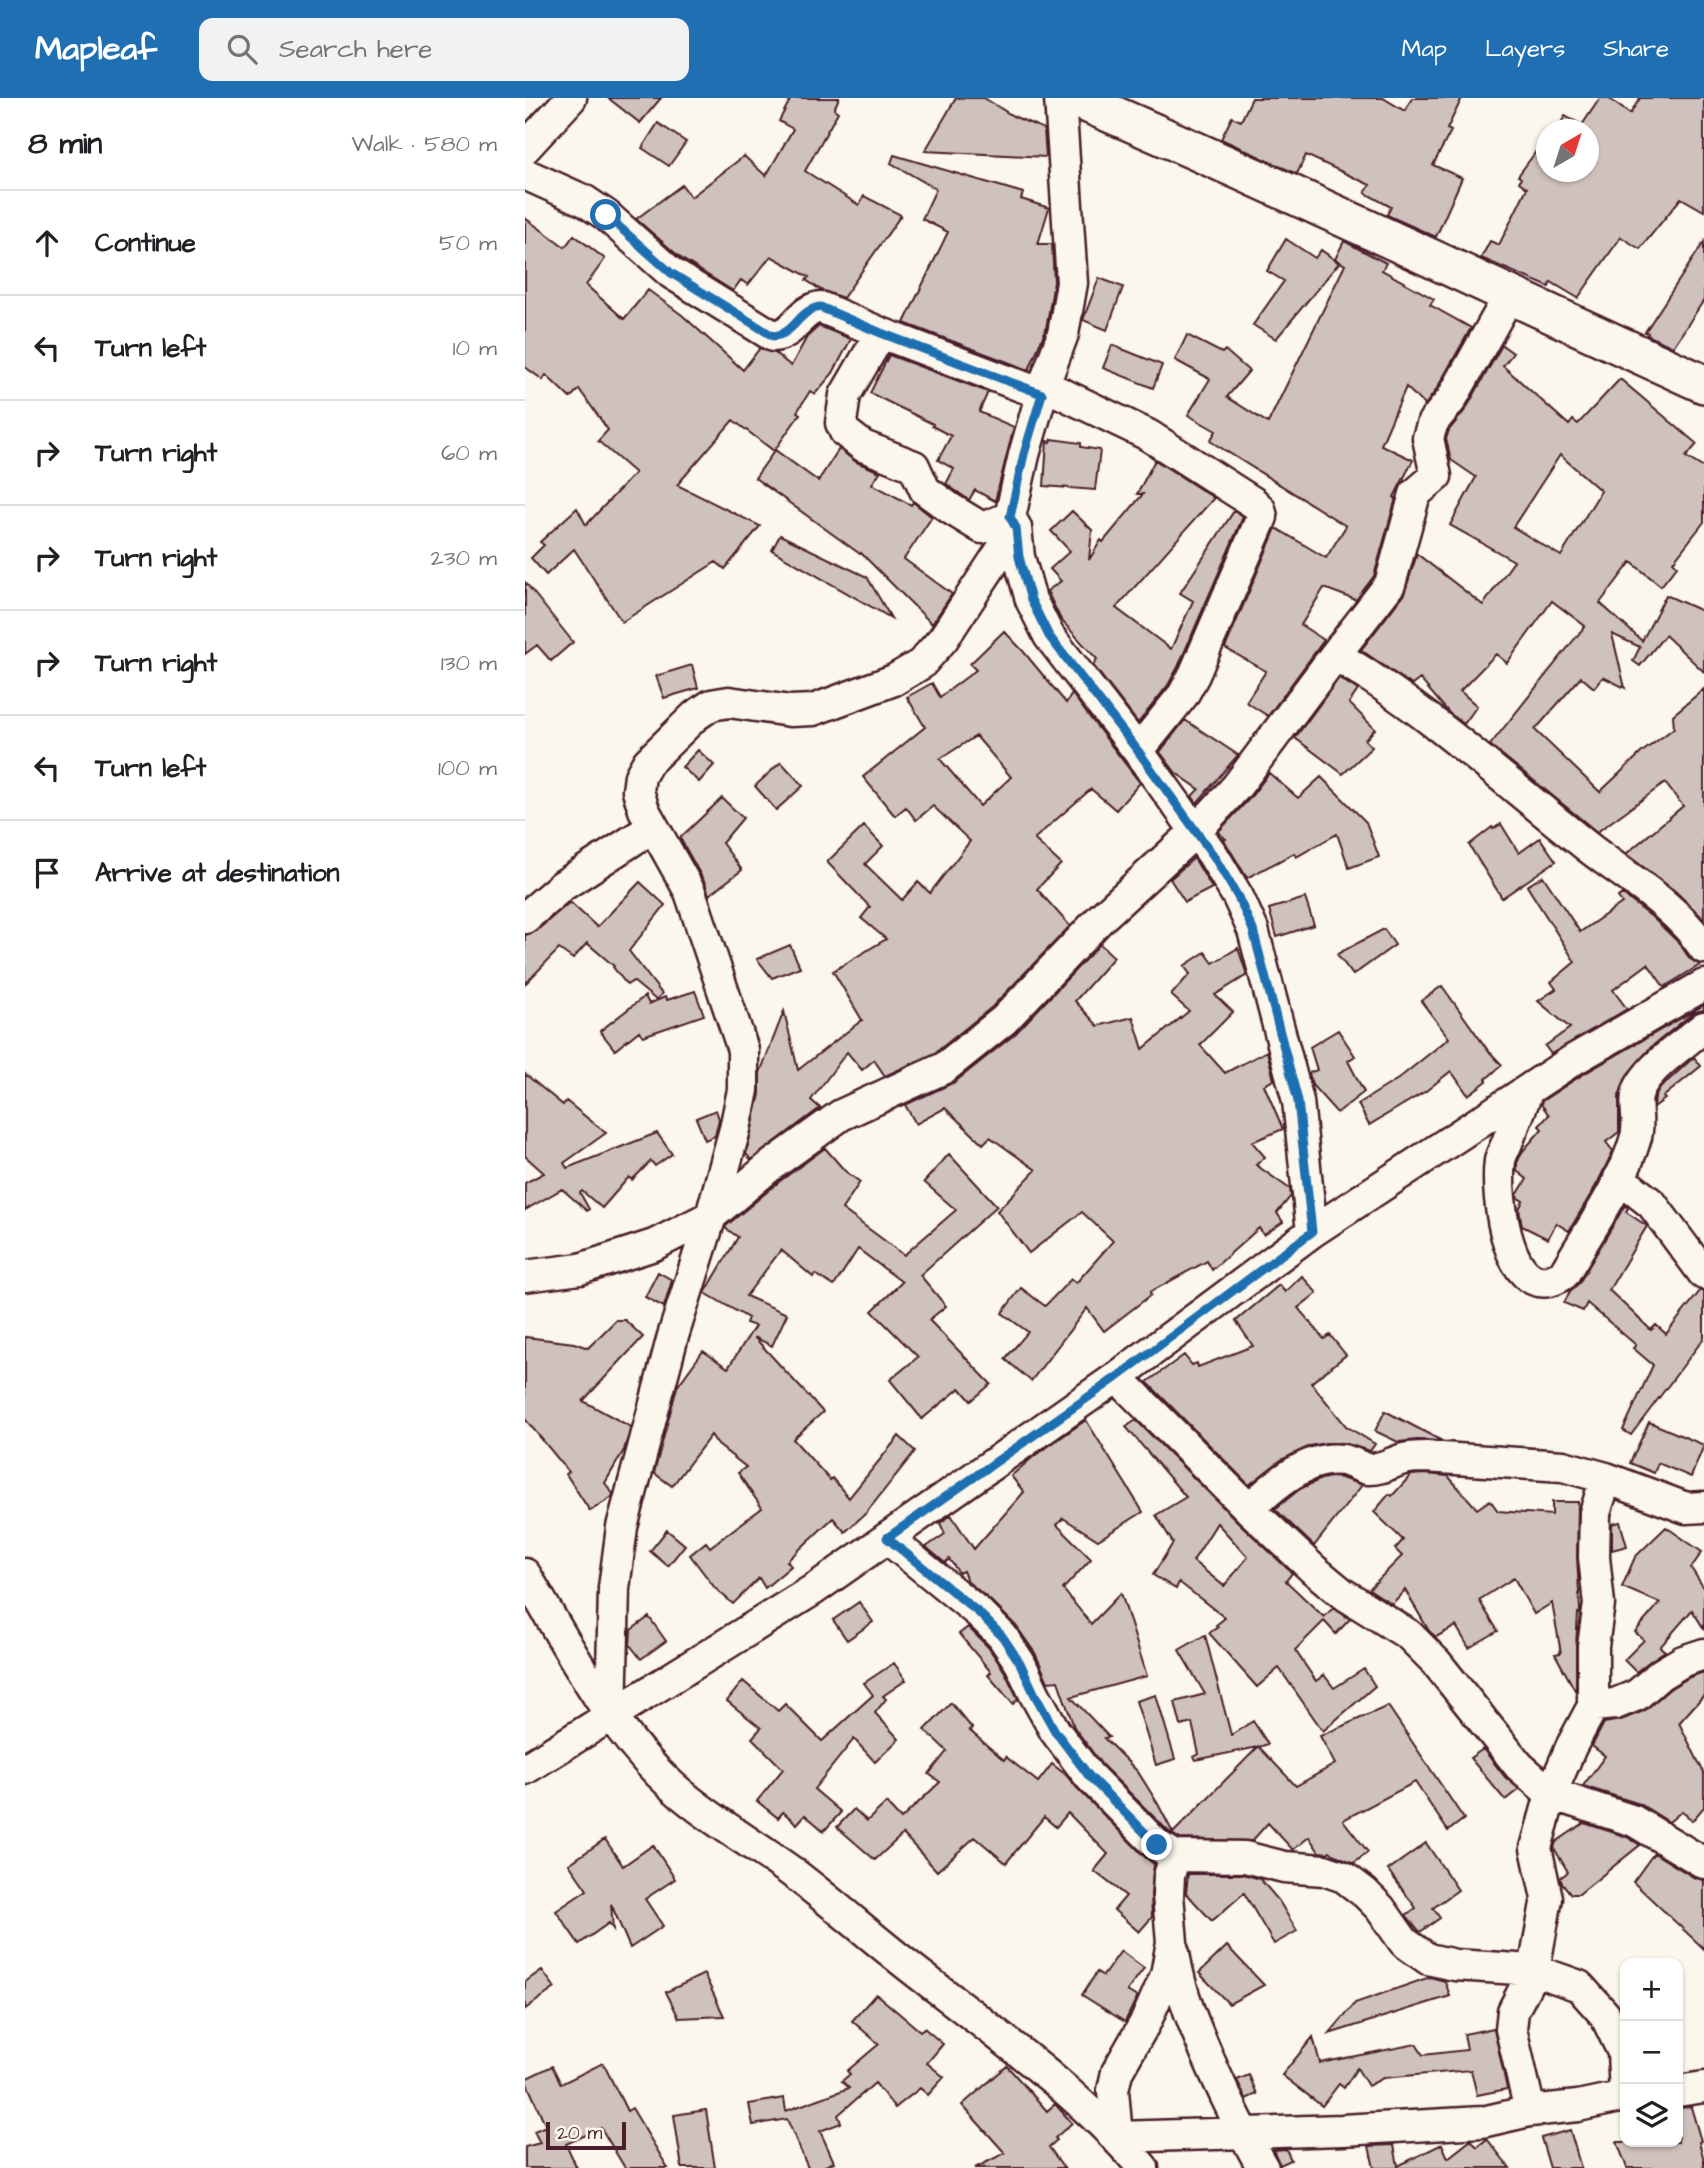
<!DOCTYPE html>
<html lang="en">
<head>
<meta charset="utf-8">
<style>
	:root { --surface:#fff; --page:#f2f2f2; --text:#202124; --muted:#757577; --line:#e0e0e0; --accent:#1f6fb2 }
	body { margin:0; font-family:"Architects Daughter",sans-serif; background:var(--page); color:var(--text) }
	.controls { position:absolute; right:21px; bottom:21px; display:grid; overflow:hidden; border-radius:14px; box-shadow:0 2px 5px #0004 }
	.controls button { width:63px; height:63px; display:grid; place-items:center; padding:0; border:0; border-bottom:2px solid var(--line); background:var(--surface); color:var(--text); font:35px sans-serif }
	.compass { position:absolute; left:1011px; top:21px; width:63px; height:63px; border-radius:50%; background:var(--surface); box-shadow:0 2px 5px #0004; rotate:39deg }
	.scale { position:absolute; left:21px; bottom:18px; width:80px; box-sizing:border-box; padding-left:7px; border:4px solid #4a1f2b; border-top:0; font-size:19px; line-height:24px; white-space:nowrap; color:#4a1f2b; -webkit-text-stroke:5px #fbf7ec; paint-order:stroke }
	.stop { position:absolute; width:21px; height:21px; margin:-16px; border:5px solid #1f6fb2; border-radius:50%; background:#fff }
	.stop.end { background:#1f6fb2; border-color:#fff; box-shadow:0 2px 7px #0008 }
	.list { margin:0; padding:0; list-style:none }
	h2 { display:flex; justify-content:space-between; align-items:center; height:91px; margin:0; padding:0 28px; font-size:30px }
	h2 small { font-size:23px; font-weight:400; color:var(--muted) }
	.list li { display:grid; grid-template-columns:46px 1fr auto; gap:21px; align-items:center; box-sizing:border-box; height:105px; padding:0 28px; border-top:2px solid var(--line) }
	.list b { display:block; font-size:26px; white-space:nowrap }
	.list em { font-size:23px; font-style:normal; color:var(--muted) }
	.icon { flex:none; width:38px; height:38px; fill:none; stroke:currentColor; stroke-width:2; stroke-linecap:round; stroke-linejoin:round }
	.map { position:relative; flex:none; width:1179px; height:2070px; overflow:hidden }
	header { display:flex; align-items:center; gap:42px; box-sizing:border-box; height:98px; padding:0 35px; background:var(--accent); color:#fff }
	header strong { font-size:33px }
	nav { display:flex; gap:38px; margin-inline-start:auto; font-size:24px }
	.search { width:490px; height:63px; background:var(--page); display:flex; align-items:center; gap:18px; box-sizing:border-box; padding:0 24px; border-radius:14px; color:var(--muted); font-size:26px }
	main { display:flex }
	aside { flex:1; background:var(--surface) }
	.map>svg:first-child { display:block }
</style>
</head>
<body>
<header>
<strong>Mapleaf</strong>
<div class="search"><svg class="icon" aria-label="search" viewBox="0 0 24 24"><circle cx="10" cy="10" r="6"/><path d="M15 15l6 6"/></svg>Search here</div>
<nav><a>Map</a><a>Layers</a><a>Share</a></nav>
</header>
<main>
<aside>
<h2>8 min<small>Walk · 580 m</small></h2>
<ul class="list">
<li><svg class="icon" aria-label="ahead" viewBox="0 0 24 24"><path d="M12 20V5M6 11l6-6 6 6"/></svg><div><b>Continue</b></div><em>50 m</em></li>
<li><svg class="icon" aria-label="left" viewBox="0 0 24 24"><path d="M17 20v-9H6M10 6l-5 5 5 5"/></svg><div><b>Turn left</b></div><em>10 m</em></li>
<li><svg class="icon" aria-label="right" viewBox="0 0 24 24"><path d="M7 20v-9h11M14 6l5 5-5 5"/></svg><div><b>Turn right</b></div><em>60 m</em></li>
<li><svg class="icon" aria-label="right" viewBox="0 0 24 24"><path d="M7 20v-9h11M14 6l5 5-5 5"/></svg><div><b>Turn right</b></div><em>230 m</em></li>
<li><svg class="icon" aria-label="right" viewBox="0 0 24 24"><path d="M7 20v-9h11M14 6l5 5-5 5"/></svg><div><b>Turn right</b></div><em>130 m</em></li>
<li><svg class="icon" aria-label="left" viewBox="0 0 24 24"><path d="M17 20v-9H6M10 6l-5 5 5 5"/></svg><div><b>Turn left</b></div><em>100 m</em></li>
<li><svg class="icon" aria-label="arrive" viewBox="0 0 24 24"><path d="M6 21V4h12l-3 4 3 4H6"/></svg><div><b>Arrive at destination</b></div></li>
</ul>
</aside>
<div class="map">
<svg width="1179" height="2070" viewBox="0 0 1179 2070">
	<rect width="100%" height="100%" fill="#fbf7ec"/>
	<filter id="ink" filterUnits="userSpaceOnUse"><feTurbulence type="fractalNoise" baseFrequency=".0143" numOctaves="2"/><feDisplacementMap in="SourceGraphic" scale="14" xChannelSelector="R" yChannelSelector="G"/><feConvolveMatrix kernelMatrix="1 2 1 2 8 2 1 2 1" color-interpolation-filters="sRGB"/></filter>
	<g filter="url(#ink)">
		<path fill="#cfc2bc" stroke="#4a1f2b" stroke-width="2" fill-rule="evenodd" d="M83 0H136L115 25Z
			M266 0H314L309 11 313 14 280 73 334 107 339 98 376 117 318 200 296 192 281 182 284 179 246 158 223 187 216 182 208 193 157 161 111 121 157 87 166 99 219 58 241 78 268 31 254 23Z
			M431 0H459L488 18 519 31 521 59 400 53Z
			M727 0H858L880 13 887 0H937L922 31 926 33 908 67 937 80 911 139 862 117 866 109 840 95 845 87 781 57 772 76 696 41 707 19 716 23Z
			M1075 0H1083L1105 16 1115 0H1179V113L1156 100 1115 151 1096 139 1053 200 1026 184 1024 189 956 160 965 143 974 147 1002 90 994 84 996 80 993 78 1015 48 1021 52V74H1063V32H1032L1040 18 1057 27Z
			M133 25 161 44 144 68 117 50Z
			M369 57 498 95 496 101 524 110 513 146H527L529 184 521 231 504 272 379 225 423 134 397 121 411 91 366 65Z
			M0 120 40 149 49 137 80 161 61 187 99 221 123 192 157 217 218 272 235 250 250 255 266 268 282 239 294 228 326 241 308 275 290 296 285 293 272 314 275 316 249 353 208 322 152 387 235 428 200 471 191 464 97 524 49 451 21 477 6 460 19 447 15 444 52 410 61 427 110 375 73 343 83 332 54 291 45 300 21 277 18 282 0 269Z
			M761 141 790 160 796 152 814 165 751 241 728 227 759 183 742 173Z
			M819 143 861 165 857 172 909 201 905 207 946 230 911 292 900 307 881 289 856 347 888 362 869 399 871 400 849 478 831 502 799 490 776 527 799 542 743 618 721 604 741 573 700 550 751 430 801 460 821 428 685 343 691 333 663 317 685 281 650 262 662 237 697 255 700 252 724 273 702 299 743 325 820 167 810 161Z
			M1179 144V202L1148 249 1122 237 1123 235 1120 234Z
			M574 180 598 189 582 232 558 222Z
			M587 247 637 267 628 290 578 270Z
			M977 247 988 255 978 268 1044 327 1048 322 1053 326 1095 281 1172 346 1161 359 1179 370V424L1148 464 1152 468 1136 488 1106 464 1075 505 1117 543 1141 497 1179 514V574L1140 537 1115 568 1108 563 1115 549 1087 536 1100 590 1078 579 1069 590 1056 579 1010 632 1075 694 1117 654 1149 630 1148 617 1179 591V821L1150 793 1101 756 1158 708 1140 685 1072 734 965 647 1060 528 1027 503 982 565 971 556 935 593 952 608 939 626 924 615 895 581 887 587 836 552 879 496 892 456 958 507 989 463 925 427 951 379 926 362 921 341 924 332 941 311ZM1035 357 1076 393 1036 458 988 429Z
			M364 257 463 294 454 314 489 329 470 403 450 392 444 402 421 386 429 371 413 362 426 338 407 328 408 326 345 295Z
			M527 341 556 345V349L575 352 570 392 519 388 522 343 526 344Z
			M314 351 331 364 355 374 347 386 386 407 388 404 407 419 379 461 427 496 407 526 336 455 335 456 230 380 250 352 293 383Z
			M630 362 689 400 591 510 646 551 668 503 655 495 709 413 718 419 653 569 643 587 613 625 568 567 572 561 536 522 522 493 536 483 525 471 545 453 526 433 547 413 567 432 564 462 576 442 578 444 618 396H612Z
			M255 437 342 479 366 520 247 452Z
			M0 484 48 544 26 563 12 547 0 556Z
			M479 533 498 553 541 605 547 596 615 685 591 712 566 691 509 741 536 766 512 791 545 828 467 909 410 955 360 978 349 962 337 972 322 954 286 1002 295 1010 226 1062 221 1056 235 996V975L259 913 273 972 337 922 308 873 361 841 336 820 345 809 302 764 339 728 358 748 340 766 377 802 393 784 405 795 445 743 408 708 391 722 381 709 370 718 338 679 400 629 382 599 407 585 415 599 451 572 445 566ZM451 638 486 679 455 708 415 661Z
			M167 567 173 590 139 600 131 578Z
			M814 580 833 592 824 605 850 631 840 642 847 649 818 676 770 640Z
			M660 622 713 657 672 705 667 698 674 691 651 675 635 654Z
			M173 652 189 667 174 684 157 669Z
			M256 664 278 688 251 712 230 688Z
			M744 675 773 700 796 679 841 724 854 759 824 770 812 736 771 759 769 755 722 780 699 742 701 741 693 734 725 700Z
			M197 700 218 720 197 745 217 772 184 797 180 785 155 740Z
			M976 726 994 755 1015 740 1031 763 977 800 944 747 967 729 968 731Z
			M669 760 687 790 660 804 645 781Z
			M1018 778 1055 834 1097 805 1093 799 1097 796 1127 819 1154 845 1165 861 1175 867 1139 889 1123 866 1088 892 1102 911 1026 956 1020 948 1045 930 1013 903 1031 891 1026 884 1050 864 1002 788Z
			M115 784 140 807 104 853 137 896 131 902 108 883 102 887 88 869 89 868 62 845 48 861 34 851 0 886V837L11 833 45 804 72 829Z
			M780 800 789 827 752 839 744 811Z
			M859 831 870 847 828 877 812 856Z
			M575 846 589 859 550 903 573 928 608 919 618 951 664 913 646 897 665 876 659 868 680 854 688 865 713 850 722 877 690 897 708 914 675 947 700 975 742 953 749 982 739 987 758 1031 727 1044 740 1059 731 1067 765 1091 766 1098 752 1115 758 1124 739 1137 734 1130 687 1172 682 1163 625 1194 626 1197 579 1233 562 1210 506 1283 480 1261 503 1234 477 1215 496 1190 520 1208 546 1181 551 1185 588 1143 557 1114 504 1155 472 1113 511 1072 465 1039 458 1046 420 1010 391 1026 380 1007 430 984 490 936Z
			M265 847 275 869 247 880 232 861Z
			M917 888 962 951 977 967 961 981 962 983 943 997 926 973 901 993 844 1027 833 1006 873 981 924 940 896 903Z
			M170 893 179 917 118 938 114 933 90 952 75 933 120 898 124 906 140 899 142 902Z
			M1179 907V912L1168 915 1125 950 1102 977 1094 998V1034L1081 1044 1088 1053 1073 1084 1044 1133 1031 1125 1023 1141 997 1128 994 1111 998 1103 993 1100 992 1097 1002 1081 992 1073V1065L997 1054 1017 1031 1014 1028 1024 1017 1016 1006 1017 1003 1057 977Z
			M813 932 830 958 823 963 839 994 812 1015 787 987 784 975 792 972 785 949Z
			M1169 959 1176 968 1138 999 1140 1001 1129 1009 1130 999 1135 990Z
			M0 976 38 1007 41 1003 81 1035 39 1065 42 1070 132 1035 147 1056 130 1068 126 1063 107 1082 104 1079 77 1110 57 1093 55 1095 64 1111 62 1113 37 1091 0 1112V1085L19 1075 0 1058Z
			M191 1012 194 1021 190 1038 180 1042 171 1020Z
			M300 1050 320 1073 335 1084 317 1111 379 1157 431 1112 399 1084 424 1056 472 1108 395 1177 421 1208 404 1222 466 1286 446 1303 435 1290 397 1321 365 1282 393 1259 347 1213 377 1184 333 1151 309 1188 290 1176 288 1179 256 1152 221 1198 262 1216 247 1248 229 1239 298 1314 268 1341 305 1382 307 1380 324 1400 374 1338 390 1353 341 1415 320 1434 308 1420 262 1463 266 1468 240 1490 234 1480 208 1506 190 1490 165 1457 181 1444 185 1449 237 1410 213 1375 221 1369 193 1347 186 1337 147 1388 129 1375 152 1289 178 1253 203 1270 230 1228 221 1225 223 1220 180 1195 213 1139 200 1130 201 1128 255 1083Z
			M1100 1107 1103 1110 1101 1114 1122 1128 1084 1192 1126 1232 1131 1227 1141 1236 1175 1193H1179V1240L1106 1337 1098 1332 1128 1267 1108 1250 1111 1247 1062 1205 1058 1213 1039 1205 1045 1193 1054 1185Z
			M133 1174 147 1182 139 1209 120 1199Z
			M777 1178 792 1195 773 1210 799 1241 805 1237 821 1257 786 1285 821 1328 850 1346 845 1353 818 1345H801L785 1348 756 1362 724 1387 622 1284 659 1257 667 1267 672 1265 673 1269 728 1248 711 1223 754 1187 760 1194Z
			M91 1222H100L118 1239 58 1303 106 1329 99 1352 80 1385 88 1396 87 1399 65 1413 41 1376 44 1374 0 1321V1239L49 1245 63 1250Z
			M860 1313 917 1343 892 1342 873 1344 850 1333Z
			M561 1322 618 1414 573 1442 538 1420 532 1427 566 1461 538 1491 566 1526 596 1495 622 1578 546 1599 584 1639 579 1640 613 1674 633 1706 648 1735 733 1649 671 1662 669 1659 674 1656 667 1625 656 1628 650 1604 680 1596 654 1552 680 1537 706 1637 728 1623 743 1646 734 1649 771 1688 810 1666 795 1638 863 1608 939 1721 923 1733 890 1684 818 1722 843 1754 829 1765 808 1756 805 1753 802 1755 794 1754 784 1739 768 1752 743 1725 727 1743 655 1741 643 1733 577 1667 549 1629 533 1583 523 1584 510 1555 491 1528 466 1503 442 1483 438 1473 434 1475 424 1461 420 1465 401 1449 420 1436 415 1425 426 1417 449 1451 499 1394 486 1378 508 1359Z
			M611 1322 712 1423 767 1475 761 1483 799 1519 808 1510 825 1521 811 1536 799 1523 770 1552 791 1583 799 1577 809 1590 839 1571 850 1588 798 1633 754 1570 732 1589 684 1535 693 1529 691 1527 700 1520 654 1484 651 1491 628 1477 648 1445 631 1417 661 1399 601 1329ZM692 1425 723 1459 699 1488 668 1463Z
			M1124 1324 1179 1347 1166 1379 1133 1365 1129 1375 1105 1365Z
			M900 1376 923 1378 952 1411 965 1402 973 1413 1027 1417V1404H1053L1052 1459 1055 1512V1516L1053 1515 1051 1548V1594L1030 1556 1036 1555 1027 1505 1009 1516 989 1480 954 1502 973 1533 944 1550 931 1528 911 1539 904 1533 880 1492 867 1506 844 1491 877 1458 870 1451 878 1442 849 1414 864 1396 867 1398 886 1377Z
			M806 1379 816 1380 837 1387 789 1448 750 1411 775 1391 796 1381Z
			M1095 1424 1102 1448 1087 1452V1426Z
			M1141 1429 1177 1454 1166 1470 1179 1490V1531L1167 1512 1135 1549 1140 1553 1125 1563 1111 1574 1099 1562 1119 1542 1110 1534 1135 1505 1097 1489 1110 1459Z
			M142 1432 160 1447 143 1468 125 1453Z
			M334 1504 348 1524 322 1542 308 1522Z
			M124 1519 141 1543 116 1561 105 1547 106 1532Z
			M443 1529 463 1549 480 1574 493 1601 488 1606 463 1577 466 1574 434 1536Z
			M369 1565 381 1582 358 1598 361 1601 350 1615 374 1641 350 1664 329 1641 289 1691 316 1714 299 1733 280 1717 272 1726 258 1714 253 1720 232 1703 258 1671 227 1640 236 1630 202 1603 218 1583 253 1613 260 1606 297 1643 348 1597 339 1585Z
			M1179 1574V1597L1154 1625 1179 1675V1709L1167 1723 1157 1713 1144 1724 1115 1706 1058 1688 1080 1658 1067 1648 1079 1625 1096 1622 1119 1613 1146 1590 1165 1579Z
			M631 1597 650 1661 631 1667 611 1603Z
			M426 1605 447 1630 444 1632 479 1662 481 1659 513 1684 527 1666 541 1677 552 1690 620 1759 629 1766 626 1796 627 1819 614 1834 589 1812 601 1798 569 1773 583 1756 543 1715 531 1729 519 1719 481 1765 450 1739 412 1773 378 1736 350 1762 312 1729 329 1711 342 1723 361 1705 376 1721 415 1684 404 1676 422 1653 400 1632Z
			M958 1651 980 1679 994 1691 980 1702 945 1660Z
			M1059 1725 1102 1739 1115 1747 1054 1796H1046L1037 1785 1035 1780 1043 1774 1029 1750 1031 1744Z
			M80 1741 98 1768 128 1747 150 1781 120 1801 138 1828 105 1850 86 1806 88 1831 84 1825 54 1846 31 1813 62 1792 44 1766Z
			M901 1745 933 1792 908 1810 915 1820 895 1834 881 1817 891 1810 863 1772Z
			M1129 1755 1170 1780 1179 1782V1851L1108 1784Z
			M663 1776H718L735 1781 754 1803 772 1833 749 1846 719 1795 687 1823 661 1795Z
			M702 1848 739 1887 704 1906 674 1875Z
			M596 1853 619 1870 602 1893 612 1899 600 1924 557 1897 572 1874 578 1878Z
			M17 1872 30 1890 0 1911V1884Z
			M179 1876 199 1918 154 1920 141 1894Z
			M905 1879 920 1883 925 1898 804 1936 830 1905Z
			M351 1896 395 1933 399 1930 418 1946 402 1965 419 1979 403 1997 395 1990 370 2010 350 1985 313 2017 316 2025 295 2033 309 2064 296 2070H283L262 2021 228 2027 224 2006 259 2000 261 2013 324 1990 317 1983 325 1976 322 1973 354 1946 327 1923Z
			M969 1930 982 1991 952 1997 946 1972 858 1980 843 1988 832 1970 819 1990 814 1986 797 2008 757 1977 788 1939 795 1965 891 1946 898 1957 942 1952 939 1936Z
			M78 1965 102 2013 107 2010 143 2070H100L76 2030 41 2046 52 2070H0V2049L15 2045 9 2033 21 2028 0 1981 27 1968 36 1986Z
			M482 1968 522 2013 530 2006 547 2025 530 2040 532 2042 524 2049 539 2070H450L480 2055 437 2007Z
			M724 1977 732 1996 721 2001 712 1982Z
			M1166 2009 1176 2043 1174 2044 1179 2062V2070H1102L1092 2044H1153V2010Z
			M181 2012 190 2070H157L149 2017Z
			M1045 2032 1056 2070H1025L1016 2040Z
			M962 2041 985 2070H849L844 2048 869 2047 873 2068 917 2046 923 2060 946 2042 952 2049Z
			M761 2051 766 2062 755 2067 748 2052Z"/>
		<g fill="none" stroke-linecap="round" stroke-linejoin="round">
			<g stroke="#4a1f2b" stroke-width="35">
				<path id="minor" d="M535 0 547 185 538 236 519 287 499 357 485 419 491 430 494 459 506 502 524 538 613 653 688 757 713 799 728 832 773 1003 787 1134
					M0 50 46 0
					M0 76 60 103 81 117 146 175 248 238C270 237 274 212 295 209L356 235 517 296
					M356 235 320 297 316 325 320 334 338 348 389 368 400 392 426 411 457 430 485 419
					M519 287 623 337 729 405 735 411 737 419 669 577 658 597 613 653
					M810 557C900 610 977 681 1059 746 1099 778 1150 806 1179 850
					M0 820 37 788 128 729
					M1003 992C996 1009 990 1026 983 1042 981 1049 976 1056 975 1063 970 1097 983 1214 1039 1176 1064 1132 1097 1088 1111 1039 1116 1021 1106 1003 1116 987 1129 965 1159 946 1179 929
					M1094 1080 1127 1106 1179 1176
					M0 1178 55 1171 129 1147 186 1118 244 1069 316 1017 419 970 479 922 576 820 671 733 712 688 810 557 865 486 890 396 911 378 903 340 908 324 926 302 984 198
					M592 1279 724 1411 788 1471 817 1495 884 1537 911 1564 994 1668 1026 1696 1109 1723 1179 1765
					M724 1411C747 1389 782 1357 817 1362 826 1363 834 1369 843 1371 856 1372 867 1364 879 1361 886 1359 894 1359 901 1359L1038 1368 1081 1380 1161 1410 1179 1409
					M362 1440 454 1515 477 1538 495 1565 510 1597 530 1633 564 1678 632 1747 650 1758 720 1759 759 1769 799 1772 819 1779 840 1795 855 1810 879 1844 903 1861 930 1867 1009 1872 1054 1888 1080 1917 1098 1954 1100 1998
					M0 1476C43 1547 85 1632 147 1688 184 1721 227 1745 267 1774 312 1808 354 1846 399 1880 475 1939 556 1996 618 2070
					M1068 1608 1090 1606 1112 1597 1136 1576 1158 1563 1179 1556
					M86 1618 89 1490 97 1429 148 1238 186 1118 210 1031 218 992V952L165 794 119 712 113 693 115 678 123 664 170 618 186 607 204 604 265 613 288 612 369 582 396 566 418 541 491 430
					M0 1671 288 1492 592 1279 787 1134 1048 962 1179 887
					M650 1758 644 1778 643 1797 647 1844 641 1877 621 1923 592 1974 588 1992 592 2039 817 2032 957 2024 1005 2013 1053 2008 1100 1998
					M649 1855C656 1899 671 1932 689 1973 704 2006 719 2038 738 2070
					M1153 1993 1179 1989
					M1005 2013 986 1931 988 1913 1009 1872 1022 1800 1011 1750 1026 1696 1046 1649 1068 1608V1548L1074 1506 1069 1459 1070 1415 1081 1380"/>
			</g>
			<g stroke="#4a1f2b" stroke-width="42">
				<path id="tertiary" d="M549 0C761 90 969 191 1179 286"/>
			</g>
			<use href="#minor" stroke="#fbf7ec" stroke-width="30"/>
			<use href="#tertiary" stroke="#fbf7ec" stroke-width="37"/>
		</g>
	</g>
	<g fill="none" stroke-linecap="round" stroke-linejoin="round" filter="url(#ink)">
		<path stroke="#1f6fb2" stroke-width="9" d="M81 117 146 175 248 238C270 237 273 212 295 209L356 235 517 296 499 356 485 419 491 430 494 459 506 502 524 538 613 653 688 757 713 799 728 832 773 1003 787 1134 592 1279 362 1440 454 1515 477 1538 495 1565 510 1597 530 1633 564 1678 632 1747"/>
	</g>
</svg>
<div class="controls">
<button>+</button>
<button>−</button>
<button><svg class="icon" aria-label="layers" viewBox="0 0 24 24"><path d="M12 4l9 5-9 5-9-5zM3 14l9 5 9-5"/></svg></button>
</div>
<svg class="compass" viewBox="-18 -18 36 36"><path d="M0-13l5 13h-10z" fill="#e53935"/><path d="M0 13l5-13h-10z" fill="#757577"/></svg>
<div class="scale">20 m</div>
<div class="stop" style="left:81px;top:117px"></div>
<div class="stop end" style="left:632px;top:1747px"></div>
</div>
</main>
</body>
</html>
